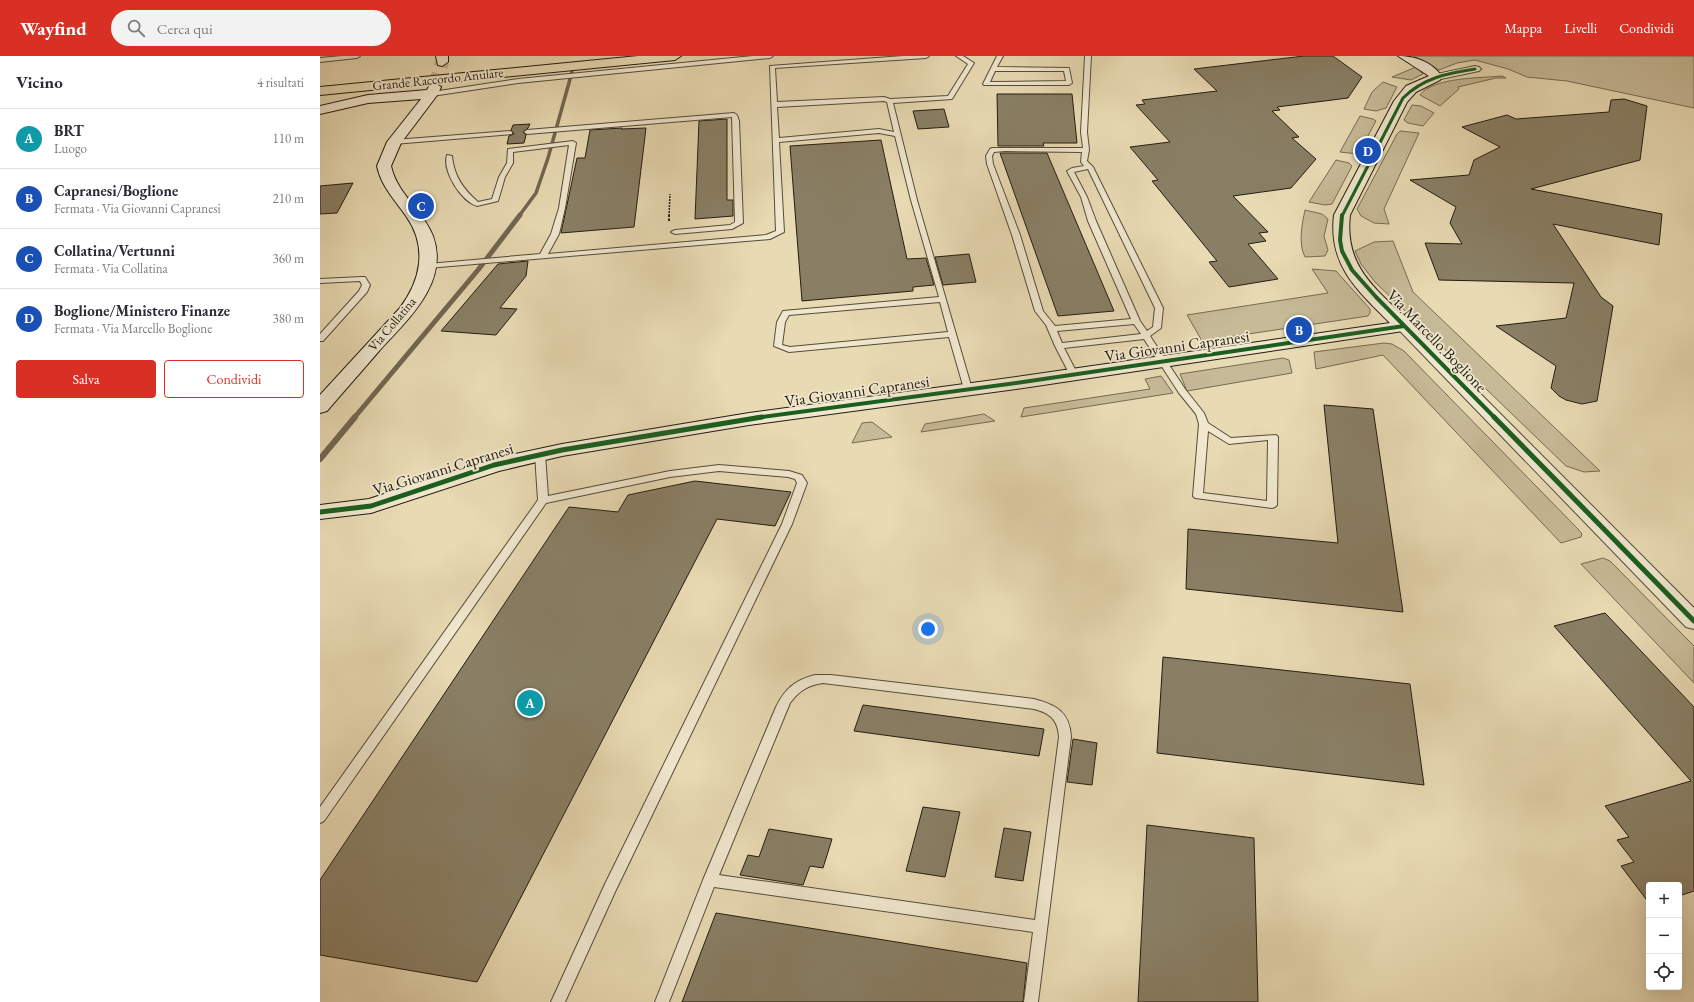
<!DOCTYPE html>
<html lang="it">
<head>
<meta charset="utf-8">
<style>
	:root { --surface:#fff; --page:#f2f2f3; --text:#2b2b33; --muted:#7c7c81; --line:#e1e1e2; --accent:#d93025 }
	body { margin:0; font-family:"EB Garamond",serif; background:var(--page); color:var(--text) }
	.controls { position:absolute; right:12px; bottom:12px; display:grid; overflow:hidden; border-radius:4px; box-shadow:0 4px 16px #0002 }
	.controls button { width:36px; height:36px; display:grid; place-items:center; padding:0; border:0; border-bottom:1px solid var(--line); background:var(--surface); color:var(--text); font:20px sans-serif }
	.you { position:absolute; left:608px; top:573px; width:14px; height:14px; margin:-10px; border:3px solid #fff; border-radius:50%; background:#1a73e8; box-shadow:0 0 0 6px #1a73e833 }
	.badge { display:grid; place-items:center; width:26px; height:26px; border-radius:50%; background:var(--accent); color:#fff; font-size:13px; font-weight:700 }
	.pin { position:absolute; translate:-50% -50%; border:2px solid #fff; box-shadow:0 1px 4px #0006 }
	.list { margin:0; padding:0; list-style:none }
	h2 { display:flex; justify-content:space-between; align-items:center; height:52px; margin:0; padding:0 16px; font-size:17px }
	h2 small { font-size:13px; font-weight:400; color:var(--muted) }
	.list li { display:grid; grid-template-columns:26px 1fr auto; gap:12px; align-items:center; box-sizing:border-box; height:60px; padding:0 16px; border-top:1px solid var(--line) }
	.list b { display:block; font-size:15px; white-space:nowrap }
	.list p { margin:0; font-size:13px; white-space:nowrap; color:var(--muted) }
	.list em { font-size:13px; font-style:normal; color:var(--muted) }
	.actions { display:flex; gap:8px; padding:12px 16px }
	.actions a { flex:1; padding:9px 0; border:1px solid var(--accent); border-radius:4px; text-align:center; font-size:14px; color:var(--accent) }
	.actions .main { background:var(--accent); color:#fff }
	.icon { flex:none; width:22px; height:22px; fill:none; stroke:currentColor; stroke-width:2; stroke-linecap:round; stroke-linejoin:round }
	.map { position:relative; flex:none; width:1374px; height:946px; overflow:hidden }
	header { display:flex; align-items:center; gap:24px; box-sizing:border-box; height:56px; padding:0 20px; background:var(--accent); color:#fff }
	header strong { font-size:19px }
	nav { display:flex; gap:22px; margin-inline-start:auto; font-size:14px }
	.search { width:280px; height:36px; background:var(--page); display:flex; align-items:center; gap:10px; box-sizing:border-box; padding:0 14px; border-radius:22px; color:var(--muted); font-size:15px }
	main { display:flex }
	aside { flex:1; background:var(--surface) }
	.map>svg:first-child { display:block }
</style>
</head>
<body>
<header>
<strong>Wayfind</strong>
<div class="search"><svg class="icon" aria-label="search" viewBox="0 0 24 24"><circle cx="10" cy="10" r="6"/><path d="M15 15l6 6"/></svg>Cerca qui</div>
<nav><a>Mappa</a><a>Livelli</a><a>Condividi</a></nav>
</header>
<main>
<aside>
<h2>Vicino<small>4 risultati</small></h2>
<ul class="list">
<li><span class="badge" style="background:#0f9aa8">A</span><div><b>BRT</b><p>Luogo</p></div><em>110 m</em></li>
<li><span class="badge" style="background:#1a4fb4">B</span><div><b>Capranesi/Boglione</b><p>Fermata · Via Giovanni Capranesi</p></div><em>210 m</em></li>
<li><span class="badge" style="background:#1a4fb4">C</span><div><b>Collatina/Vertunni</b><p>Fermata · Via Collatina</p></div><em>360 m</em></li>
<li><span class="badge" style="background:#1a4fb4">D</span><div><b>Boglione/Ministero Finanze</b><p>Fermata · Via Marcello Boglione</p></div><em>380 m</em></li>
</ul>
<div class="actions"><a class="main">Salva</a><a>Condividi</a></div>
</aside>
<div class="map">
<svg width="1374" height="946" viewBox="0 0 1374 946">
	<rect width="100%" height="100%" fill="#e8dab3"/>
	<filter id="stains"><feTurbulence type="fractalNoise" baseFrequency=".005" numOctaves="4"/><feColorMatrix values="0 0 0 0 .2 0 0 0 0 .09 0 0 0 0 .02 0 0 0 .5 -.17"/></filter>
	<radialGradient id="worn" r=".72"><stop offset=".6" stop-color="#630" stop-opacity="0"/><stop offset="1" stop-color="#630" stop-opacity=".3"/></radialGradient>
	<path fill="#c7ba97" stroke="#756b54" d="M1093 0H1374V52L1247 25 1207 21 1188 13 1155 4 1137 7 1119 14Z
		M1096 11 1103 18 1091 24 1072 21Z
		M1182 20 1186 22H1176L1138 31 1139 33 1120 50 1100 39C1113 21 1162 22 1182 20Z
		M1063 26 1077 31 1066 52 1056 55 1044 53 1052 36Z
		M1092 49 1101 50 1114 57 1103 70 1088 67 1084 64Z
		M1040 60 1053 63 1056 65 1038 98 1020 96Z
		M1080 75 1099 77 1064 153 1069 168 1054 167 1041 160 1037 153 1077 78Z
		M1016 104 1029 107 1032 110 1012 148 1005 149 989 146Z
		M985 154 1002 158 1008 163 1004 180 1008 194 1005 200 985 201C978 188 982 168 985 154Z
		M1073 185 1093 236 1280 415 1264 416 1246 410 1055 226 1041 208 1035 195 1054 186Z
		M992 213 1016 215 1050 253V257L1048 260 882 285 867 259 1008 237Z
		M1064 287 1072 288 1084 295 1258 473 1262 478 1261 481 1241 487 1063 299 996 313 994 296Z
		M963 302 969 304 972 317 867 335 860 318Z
		M841 320 853 337 701 361 704 352 830 333 825 323Z
		M664 358 675 365 601 376 605 368Z
		M552 366 572 381 532 387 542 367Z
		M1283 502 1290 505 1374 590V627L1261 508Z"/>
	<g fill="none" stroke-linecap="round" stroke-linejoin="round">
		<path stroke="#716751" stroke-width="3.5" d="M199 160 216 137 228 102 252 16"/>
		<path stroke="#716751" stroke-width="5" d="M34 362 158 214 200 159"/>
		<path stroke="#716751" stroke-width="6" d="M0 403 35 361"/>
	</g>
	<path fill="#897f65" stroke="#231c11" d="M984 0H1013L1042 21 1028 42 957 51 960 54 952 55 979 81 972 82 996 103 971 132 913 140 948 176 939 177 946 185 928 188 958 223 909 231 889 206 897 205 832 125 838 124 810 91 850 86 816 49 825 48 822 44 897 35 874 13Z
		M677 38H752L757 87H723L724 90H678Z
		M1304 43 1327 50 1320 104 1211 133 1342 158 1339 189 1233 168 1281 241 1293 250 1277 345 1262 348 1246 344 1239 340 1231 332 1236 310 1176 270 1246 262 1254 227 1119 224 1105 187 1142 188 1130 167 1136 151 1090 124 1149 119 1154 104 1180 91 1142 71 1187 59 1196 63 1289 56 1291 44Z
		M624 53 629 71 598 73 593 55Z
		M407 63V144H413V160L375 163 379 65Z
		M210 68 208 72 203 76 206 79 204 87 187 88 189 80 194 78 191 74 193 69Z
		M302 72 301 73 326 72 314 171 241 177 257 102H265L270 74Z
		M561 84 587 203 606 202 614 229 593 231V235L482 245 470 90Z
		M680 97H727L794 255 738 260Z
		M33 127 17 157 0 158V130Z
		M649 198 656 226 623 229 615 201Z
		M208 205 206 220 180 252 197 253 176 279 121 275 178 208Z
		M1004 349 1053 353 1083 556 866 533 868 473 1018 487Z
		M375 425 471 436 455 470 397 463 157 926 0 899V824L249 451 298 456 308 439Z
		M1285 557 1374 651V835L1359 840V829H1329V847L1301 810 1314 806 1297 784 1309 781 1285 750 1371 725 1234 570Z
		M843 601 1090 628 1104 729 837 697Z
		M543 649 724 673 719 700 534 675Z
		M753 683 777 687 772 729 747 726Z
		M603 751 640 756 625 821 586 815Z
		M827 769 934 782 938 946H818Z
		M684 772 711 776 703 825 675 821Z
		M449 773 512 783 503 812 490 810 483 829 420 819 428 799 439 801Z
		M396 857 707 907 703 946H362Z"/>
	<g fill="none" stroke-linecap="round" stroke-linejoin="round">
		<path stroke="#c1b493" stroke-width="14" stroke-dasharray="14 7" stroke-linecap="butt" d="M115 31 122 6"/>
		<g stroke="#544c3a" stroke-width="2">
			<path id="lane" d="M22 0H40L37 2 0 6V2Z
				M433 0H453L450 2 198 27 112 40 109 38 112 36 198 23Z
				M583 0H609L606 2 455 12 457 46 564 41 570 43 628 40 648 8 636 0H643L654 7 632 43 573 47 597 144 652 333 651 335 648 336 644 333 629 281 469 296 454 290 457 266 463 255 619 241 591 144 575 80 559 77 459 86 464 176 450 183 108 212 104 210 108 208 220 198 231 178 239 152 249 89 193 96V107L185 121 178 145 157 150C141 145 122 115 127 99L132 100C134 120 143 133 158 146L172 143 179 121 187 107 188 93 253 85 256 87 245 152 239 178 228 198 446 179 456 175 450 10ZM564 45 567 46 574 76 559 73 459 82 457 51ZM620 246 628 276 470 291 462 289 465 266 469 259Z
				M677 0H683L677 11 749 12 752 27 749 29H664L663 28ZM675 15H744L746 25 670 26Z
				M765 0H771L767 76 769 94 767 105 773 111 843 252 841 272 830 280 865 333 884 357 888 367 911 382 956 379 958 381 957 449 955 451 952 452 875 442 873 440 879 368 876 358 859 337 824 283 744 292 758 319 754 322 751 321 735 290 726 269 715 255 692 179 667 108 666 100 670 93 672 92H763L761 76ZM685 95 762 96 761 106 764 110 752 112 747 115 761 141 768 165 811 263 735 270 723 255 700 179 673 108 672 100 674 96ZM768 113 835 252 833 271 827 275 820 265 776 165 767 141 754 116ZM814 268 821 278 742 287 737 275ZM888 375 909 388 948 384 947 445 883 437Z
				M414 57 417 59 419 65 423 167 412 173 355 178 351 176 355 174 410 169 415 166 412 61 207 78 204 76 207 74Z
				M190 75 192 76V78L74 88 71 86 74 84Z
				M42 221H45L50 229 47 236 3 285H0V278L39 235 42 229 40 225 0 227V223Z
				M220 395 225 398 228 440 350 415 399 409 469 415 482 419 487 427 472 468 295 836 245 946H231L285 828 462 468 477 427 475 423 468 421 399 415 350 421 226 447 4 765 0 767V751L218 444 215 398Z
				M495 619H511L714 643C736 649 750 656 751 681L718 946H704L713 876 394 831 349 946H335L383 824 456 651C465 633 475 624 495 619ZM503 627 714 653C730 657 738 664 739 681L715 864 399 819 470 647C479 635 488 629 503 627Z"/>
		</g>
		<g stroke="#544c3a" stroke-width="2">
			<path id="street" d="M1155 10 1159 11 1161 13 1159 15 1116 24 1110 21 1112 19Z
				M1084 265 1090 267 1374 552V573L1366 571 1078 273 1076 270 1078 267Z"/>
		</g>
		<g stroke="#231c11" stroke-width="2">
			<path id="secondary" d="M116 0H128V6L122 10 118 9Z
				M1078 0C1095 0 1113 6 1122 21L1120 24 1096 36 1087 46 1030 159C1024 211 1056 233 1090 266L1093 270 1090 274 703 332 429 369 242 400 179 415 51 457 0 463V449L49 443 167 404 242 388 429 357 703 320 1070 267C1037 234 1008 209 1014 159L1074 45 1086 30 1109 20Z
				M115 27 121 31 118 38 81 87 71 110C77 138 103 154 113 180 130 227 87 264 59 295 42 315 24 335 7 355L0 357V339L79 253C101 225 108 191 86 160 75 144 61 130 57 110L67 86 101 43 48 47 0 58V50L48 39 107 34 110 28Z"/>
		</g>
		<g stroke="#231c11" stroke-width="2">
			<path id="highway" d="M318 0H361L355 4 0 39V31Z"/>
		</g>
		<path stroke="#231c11" stroke-width="1.5" stroke-dasharray="2 1" stroke-linecap="butt" d="M349 160 350 138"/>
		<path stroke="#231c11" stroke-width="2" stroke-dasharray="2.5 1.5" stroke-linecap="butt" d="M349 165V159"/>
		<use href="#lane" fill="#f0e7ce" fill-rule="evenodd"/>
		<use href="#street" fill="#f0e7ce" fill-rule="evenodd"/>
		<use href="#secondary" fill="#f0e7ce" fill-rule="evenodd"/>
		<use href="#highway" fill="#e8dab3" fill-rule="evenodd"/>
		<g stroke="#f0e7ce" stroke-width="4.5">
			<path id="cycleway-far2" d="M1022 160 1083 42C1103 22 1128 17 1155 13"/>
		</g>
		<g stroke="#f0e7ce" stroke-width="6">
			<path id="cycleway-far1" d="M1022 159 1020 184 1022 195 1032 214 1056 241 1175 362
				M434 362 703 326 1084 270"/>
		</g>
		<g stroke="#f0e7ce" stroke-width="8">
			<path id="cycleway" d="M1174 361 1374 565
				M0 456 51 450 174 409 242 394 442 361"/>
		</g>
		<use href="#cycleway-far2" stroke="#1b5e20" stroke-width="3"/>
		<use href="#cycleway-far1" stroke="#1b5e20" stroke-width="4"/>
		<use href="#cycleway" stroke="#1b5e20" stroke-width="5"/>
	</g>
	<g text-anchor="middle" dominant-baseline="central" stroke-width="3.5" stroke-linejoin="round" paint-order="stroke">
		<g font-size="13" fill="#231c11" stroke="#f0e7ce">
			<text transform="translate(118 23) rotate(-6)">Grande Raccordo Anulare</text>
			<text transform="translate(72 268) rotate(-50)">Via Collatina</text>
		</g>
		<g font-size="16" fill="#231c11" stroke="#f0e7ce">
			<text transform="translate(1117 285) rotate(46)">Via Marcello Boglione</text>
			<text transform="translate(857 290) rotate(-8)">Via Giovanni Capranesi</text>
			<text transform="translate(537 335) rotate(-8)">Via Giovanni Capranesi</text>
			<text transform="translate(123 413) rotate(-17)">Via Giovanni Capranesi</text>
		</g>
	</g>
	<rect width="100%" height="100%" filter="url(#stains)"/>
	<rect width="100%" height="100%" fill="url(#worn)"/>
</svg>
<div class="controls">
<button>+</button>
<button>−</button>
<button><svg class="icon" aria-label="locate" viewBox="0 0 24 24"><circle cx="12" cy="12" r="6"/><path d="M12 2v4M12 18v4M2 12h4M18 12h4"/></svg></button>
</div>
<div class="you"></div>
<div class="pin badge" style="left:210px;top:647px;background:#0f9aa8">A</div>
<div class="pin badge" style="left:979px;top:274px;background:#1a4fb4">B</div>
<div class="pin badge" style="left:101px;top:150px;background:#1a4fb4">C</div>
<div class="pin badge" style="left:1048px;top:95px;background:#1a4fb4">D</div>
</div>
</main>
</body>
</html>
